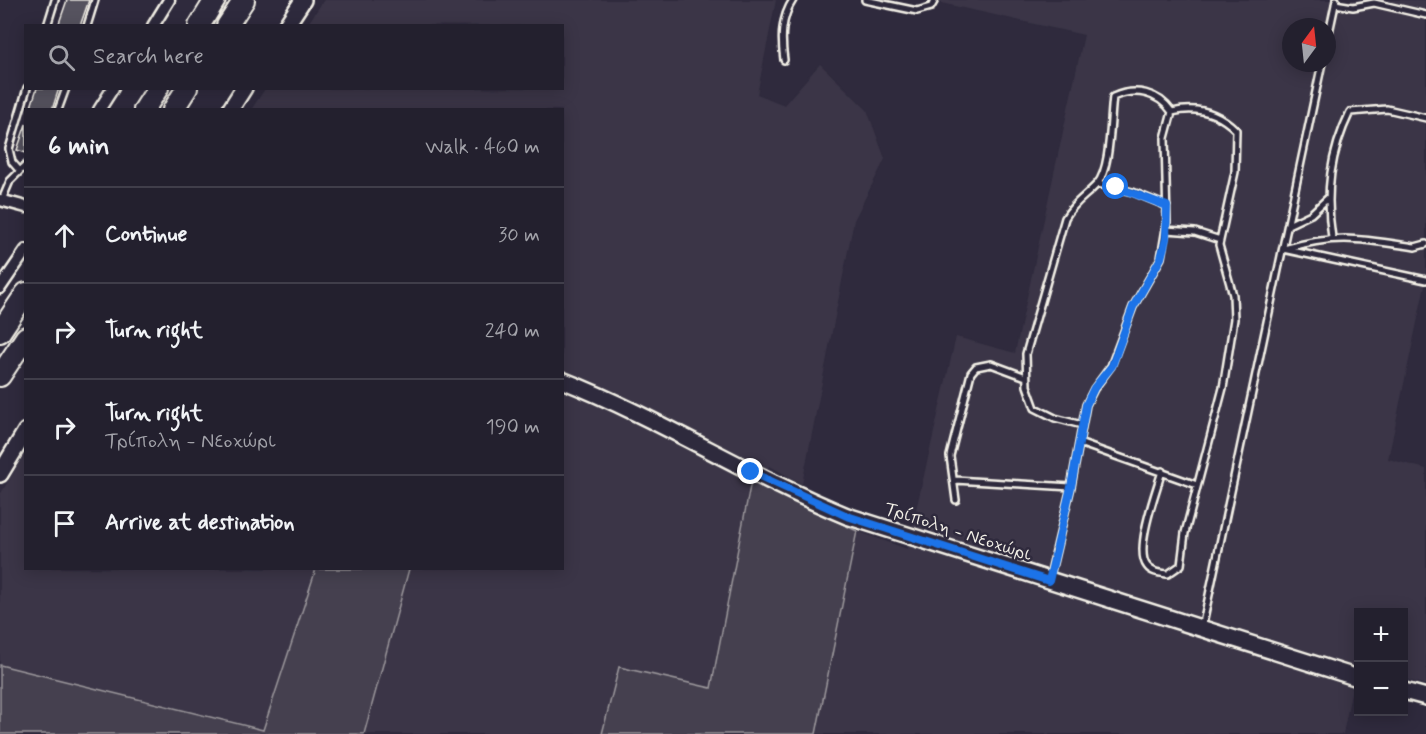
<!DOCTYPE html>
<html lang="en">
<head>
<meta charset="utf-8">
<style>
	:root { --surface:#23202e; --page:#2b2836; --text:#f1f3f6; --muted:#a3a3aa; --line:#403e4a }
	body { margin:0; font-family:Mynerve,sans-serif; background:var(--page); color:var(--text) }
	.controls { position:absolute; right:18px; bottom:18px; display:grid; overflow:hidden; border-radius:0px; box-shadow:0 3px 15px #0003 }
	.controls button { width:54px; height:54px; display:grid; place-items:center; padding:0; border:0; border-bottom:2px solid var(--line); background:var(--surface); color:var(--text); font:30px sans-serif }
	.compass { position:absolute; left:1282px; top:18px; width:54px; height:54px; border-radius:50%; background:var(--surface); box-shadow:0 3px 15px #0003; rotate:15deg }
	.stop { position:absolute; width:18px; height:18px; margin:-14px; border:4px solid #1a73e8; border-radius:50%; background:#fff }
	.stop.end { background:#1a73e8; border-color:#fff; box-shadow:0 2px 6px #0008 }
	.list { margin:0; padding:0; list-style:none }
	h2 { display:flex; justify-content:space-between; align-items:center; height:78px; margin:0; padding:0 24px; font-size:26px }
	h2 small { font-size:20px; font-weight:400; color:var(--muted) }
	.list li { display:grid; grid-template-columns:39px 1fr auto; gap:18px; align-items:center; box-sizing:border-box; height:96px; padding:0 24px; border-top:2px solid var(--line) }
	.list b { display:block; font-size:22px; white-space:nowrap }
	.list p { margin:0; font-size:20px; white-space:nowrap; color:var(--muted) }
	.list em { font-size:20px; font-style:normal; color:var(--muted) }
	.icon { flex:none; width:33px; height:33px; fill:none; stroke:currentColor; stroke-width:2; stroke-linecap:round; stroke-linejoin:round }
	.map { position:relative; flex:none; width:1426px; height:734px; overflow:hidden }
	.search { position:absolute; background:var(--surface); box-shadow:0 3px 15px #0003; left:24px; top:24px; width:540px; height:66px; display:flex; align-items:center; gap:15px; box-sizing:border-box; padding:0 21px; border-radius:0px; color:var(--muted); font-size:22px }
	.panel { position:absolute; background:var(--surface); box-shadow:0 3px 15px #0003; left:24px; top:108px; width:540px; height:462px; border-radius:0px }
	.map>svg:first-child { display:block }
</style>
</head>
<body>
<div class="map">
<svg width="1426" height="734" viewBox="0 0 1426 734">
	<rect width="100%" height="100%" fill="#2f2a3d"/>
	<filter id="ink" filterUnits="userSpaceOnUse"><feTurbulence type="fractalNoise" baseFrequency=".0167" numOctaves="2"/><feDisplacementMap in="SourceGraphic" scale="12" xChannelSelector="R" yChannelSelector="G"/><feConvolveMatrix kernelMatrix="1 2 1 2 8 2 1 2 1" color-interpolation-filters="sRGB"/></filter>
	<g filter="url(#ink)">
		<path fill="#3b3647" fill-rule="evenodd" d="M324 0H776L757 94 784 105 820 64 867 110 885 159 854 220 802 484 770 466 751 481 711 688 619 667 602 734H364L409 569 562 568V110H251L265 89 562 88V26L307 25Z
			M928 0H1426V280L1388 459 1426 469V685L1404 679V612H1358V667H1356L1343 734H816L857 531 907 549 956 337 1015 353 1084 35ZM1291 27H1327V63H1291Z
			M25 453 26 568 316 569 263 730 0 665V495Z"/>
		<path fill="#454050" stroke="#9c989c" stroke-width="1.5" d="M751 481 857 531 816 734H602L619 667 711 688Z
			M316 569H409L364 734H0V665L263 730Z"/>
		<path fill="#56525f" stroke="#f4f1e8" stroke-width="1.5" d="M67 0H89L80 26H58Z
			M37 88H59L52 110H30Z
			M26 124V153L17 150Z"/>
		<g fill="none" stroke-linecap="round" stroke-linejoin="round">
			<g stroke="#f4f1e8" stroke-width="10">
				<path id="lane" d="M865 0 917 11 931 7 935 0
					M1335 4 1353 7 1374 3 1426 15
					M47 26 55 0
					M87 26 95 0
					M1327 42 1336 0
					M784 60C781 39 781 18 793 0
					M58 110 66 88
					M19 170 12 162 9 149 27 88
					M1098 184 1133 192 1167 206
					M2 200 10 181 26 165
					M1288 225 1311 214 1328 198
					M1166 230 1195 232 1220 240
					M1332 238C1325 193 1330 153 1350 112L1387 109 1426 118
					M1283 249 1426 280
					M1284 249C1337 233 1362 239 1415 247L1426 244
					M1082 425 1055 418 1035 408 1027 386 1026 354 1065 218C1075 201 1085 197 1097 184 1111 169 1110 118 1113 97 1135 87 1158 92 1172 112
					M1079 443 1197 485
					M1162 471C1156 492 1134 550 1147 566 1152 573 1160 573 1168 574L1181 565 1185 533 1223 388 1234 319 1233 295 1219 245 1235 172 1236 130C1218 112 1197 106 1172 112
					M955 480 1071 487
					M956 500 950 456 971 373 976 367 991 364 1026 377
					M1049 580 1071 487 1086 405 1094 389 1111 366 1133 307 1161 258 1167 222 1165 138 1172 112
					M1202 628 1322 63"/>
			</g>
			<g stroke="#f4f1e8" stroke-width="15">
				<path id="street" d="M153 26 169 0
					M99 110 113 88
					M0 200 26 207
					M0 288 26 250"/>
			</g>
			<g stroke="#f4f1e8" stroke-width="20">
				<path id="secondary" d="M286 26 303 0
					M230 110 244 88
					M562 380C661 419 749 476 847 516L1358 678
					M0 474 26 431
					M1404 691 1426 697"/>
			</g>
			<g stroke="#f4f1e8" stroke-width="24">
				<path id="highway" d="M199 26 215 0
					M227 26 244 0
					M144 110 158 88
					M173 110 187 88
					M0 332 26 293
					M0 376 26 337"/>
			</g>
			<use href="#lane" stroke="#2f2a3d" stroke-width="5"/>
			<use href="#street" stroke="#2f2a3d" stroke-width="10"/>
			<use href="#secondary" stroke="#2f2a3d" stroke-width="15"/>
			<use href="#highway" stroke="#2f2a3d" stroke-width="20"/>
		</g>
	</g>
	<g fill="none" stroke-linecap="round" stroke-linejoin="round" filter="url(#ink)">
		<path stroke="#1a73e8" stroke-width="8" d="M751 472 847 516 1049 581 1071 487 1086 405 1094 388 1112 366 1133 307 1161 258 1166 239 1167 206 1116 187"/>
	</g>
	<g text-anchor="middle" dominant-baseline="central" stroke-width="5" stroke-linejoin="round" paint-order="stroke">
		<g font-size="18" fill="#f4f1e8" stroke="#2f2a3d">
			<text transform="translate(958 532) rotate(18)">Τρίπολη - Νεοχώρι</text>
		</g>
	</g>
</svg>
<div class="controls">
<button>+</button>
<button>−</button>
</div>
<svg class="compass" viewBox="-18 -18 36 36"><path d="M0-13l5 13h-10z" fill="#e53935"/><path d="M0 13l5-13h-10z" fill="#a3a3aa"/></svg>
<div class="stop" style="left:1116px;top:187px"></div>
<div class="stop end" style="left:751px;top:472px"></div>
<div class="search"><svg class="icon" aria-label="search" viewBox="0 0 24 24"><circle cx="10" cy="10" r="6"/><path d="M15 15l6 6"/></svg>Search here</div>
<section class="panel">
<h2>6 min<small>Walk · 460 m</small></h2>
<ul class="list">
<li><svg class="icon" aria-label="ahead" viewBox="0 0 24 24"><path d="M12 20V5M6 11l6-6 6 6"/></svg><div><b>Continue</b></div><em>30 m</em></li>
<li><svg class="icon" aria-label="right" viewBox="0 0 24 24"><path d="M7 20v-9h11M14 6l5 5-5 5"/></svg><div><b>Turn right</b></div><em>240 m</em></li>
<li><svg class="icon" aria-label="right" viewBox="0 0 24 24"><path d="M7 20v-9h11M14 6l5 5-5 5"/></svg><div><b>Turn right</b><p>Τρίπολη - Νεοχώρι</p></div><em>190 m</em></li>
<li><svg class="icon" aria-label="arrive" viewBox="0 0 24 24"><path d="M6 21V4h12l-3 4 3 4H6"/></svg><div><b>Arrive at destination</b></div></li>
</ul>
</section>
</div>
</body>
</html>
